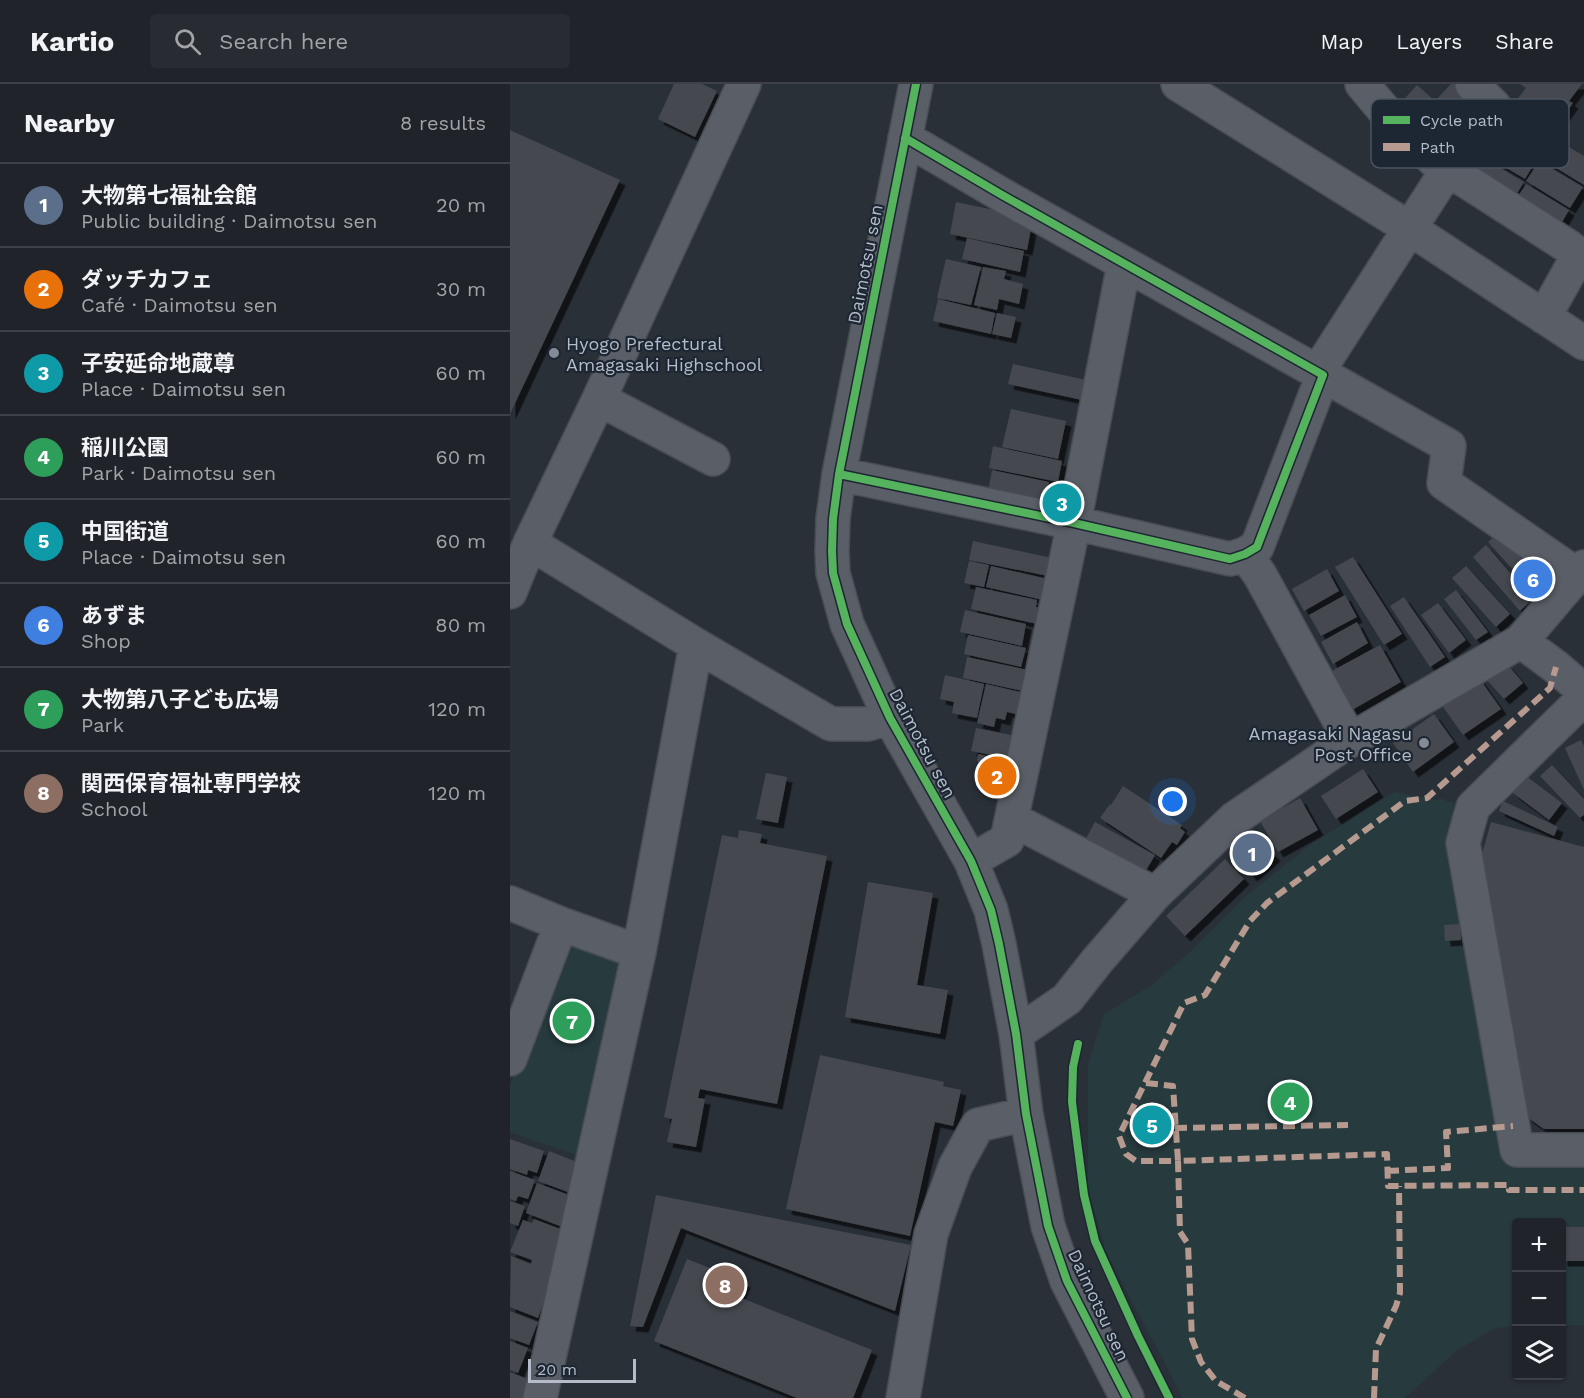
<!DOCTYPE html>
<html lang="en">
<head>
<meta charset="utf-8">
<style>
	:root { --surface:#20242a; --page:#282c32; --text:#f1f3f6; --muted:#a2a4a8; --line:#3d4147; --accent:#2563eb }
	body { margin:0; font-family:"Work Sans","Noto Sans JP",sans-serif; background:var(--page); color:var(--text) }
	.controls { position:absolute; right:18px; bottom:18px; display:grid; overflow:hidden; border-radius:6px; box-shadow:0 2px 4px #0004 }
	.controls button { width:54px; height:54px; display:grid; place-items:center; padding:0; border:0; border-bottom:2px solid var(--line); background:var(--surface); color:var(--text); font:30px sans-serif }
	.scale { position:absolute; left:18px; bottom:15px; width:108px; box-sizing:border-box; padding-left:6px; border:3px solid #b4bcc9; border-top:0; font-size:16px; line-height:21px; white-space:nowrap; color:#b4bcc9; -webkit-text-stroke:4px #1d2633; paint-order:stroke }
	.you { position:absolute; left:663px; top:718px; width:21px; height:21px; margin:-15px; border:4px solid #fff; border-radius:50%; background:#1a73e8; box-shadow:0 0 0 9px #1a73e833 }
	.badge { display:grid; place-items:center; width:39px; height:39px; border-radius:50%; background:var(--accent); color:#fff; font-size:20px; font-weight:700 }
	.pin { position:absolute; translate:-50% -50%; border:3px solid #fff; box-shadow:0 2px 6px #0006 }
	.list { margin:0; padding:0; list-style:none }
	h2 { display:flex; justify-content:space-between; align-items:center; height:78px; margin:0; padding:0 24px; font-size:26px }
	h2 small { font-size:20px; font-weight:400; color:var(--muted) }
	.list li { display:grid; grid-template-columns:39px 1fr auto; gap:18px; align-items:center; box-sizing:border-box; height:84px; padding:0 24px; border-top:2px solid var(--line) }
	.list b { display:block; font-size:22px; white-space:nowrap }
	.list p { margin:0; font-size:20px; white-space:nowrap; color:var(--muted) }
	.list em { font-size:20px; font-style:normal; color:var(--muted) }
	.icon { flex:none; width:33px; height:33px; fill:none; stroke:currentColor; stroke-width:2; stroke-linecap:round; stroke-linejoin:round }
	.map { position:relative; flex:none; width:1074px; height:1314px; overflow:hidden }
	header { display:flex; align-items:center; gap:36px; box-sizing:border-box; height:84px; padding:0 30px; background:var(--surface); border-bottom:2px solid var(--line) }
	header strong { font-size:28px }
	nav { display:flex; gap:33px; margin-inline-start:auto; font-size:21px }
	.search { width:420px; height:54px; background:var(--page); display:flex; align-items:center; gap:15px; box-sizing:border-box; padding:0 21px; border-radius:6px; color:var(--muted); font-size:22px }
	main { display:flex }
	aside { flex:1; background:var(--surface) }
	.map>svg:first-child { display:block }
</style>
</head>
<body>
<header>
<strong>Kartio</strong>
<div class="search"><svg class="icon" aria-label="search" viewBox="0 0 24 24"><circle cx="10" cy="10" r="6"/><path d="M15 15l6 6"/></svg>Search here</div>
<nav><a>Map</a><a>Layers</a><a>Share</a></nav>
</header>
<main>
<aside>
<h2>Nearby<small>8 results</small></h2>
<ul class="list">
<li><span class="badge" style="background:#5c6f8a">1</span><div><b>大物第七福祉会館</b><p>Public building · Daimotsu sen</p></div><em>20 m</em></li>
<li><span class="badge" style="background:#e8710a">2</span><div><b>ダッチカフェ</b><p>Café · Daimotsu sen</p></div><em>30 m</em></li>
<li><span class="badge" style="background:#0f9aa8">3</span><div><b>子安延命地蔵尊</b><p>Place · Daimotsu sen</p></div><em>60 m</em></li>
<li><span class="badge" style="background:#2e9e5b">4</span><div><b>稲川公園</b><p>Park · Daimotsu sen</p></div><em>60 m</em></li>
<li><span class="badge" style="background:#0f9aa8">5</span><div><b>中国街道</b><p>Place · Daimotsu sen</p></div><em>60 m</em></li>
<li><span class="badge" style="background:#3f7fe0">6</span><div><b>あずま</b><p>Shop</p></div><em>80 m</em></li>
<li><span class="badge" style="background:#2e9e5b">7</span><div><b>大物第八子ども広場</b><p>Park</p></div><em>120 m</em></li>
<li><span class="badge" style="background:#8d6e63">8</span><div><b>関西保育福祉専門学校</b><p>School</p></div><em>120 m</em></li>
</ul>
</aside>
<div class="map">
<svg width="1074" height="1314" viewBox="0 0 1074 1314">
	<defs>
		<filter id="shadow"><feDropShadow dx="5.5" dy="5.5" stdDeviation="0" flood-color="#0009"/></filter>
	</defs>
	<rect width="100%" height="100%" fill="#2a3038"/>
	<path fill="#273a3e" d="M884 708 928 716 934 714 935 717 944 718 937 773 991 1067 999 1082 1074 1081V1241H1052V1138H1006V1242L985 1244 946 1267 895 1314H672L655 1279 621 1216 595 1165 578 1104V980L594 930 642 901 681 867 737 811 804 758Z
		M55 853 114 874 72 1073 0 1048V1001Z"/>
	<path fill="#444950" filter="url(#shadow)" d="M164 0H192L207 7 185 53 148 35Z
		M941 0H950L972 20 932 65 887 23 907 1 925 17Z
		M1010 0H1072L1059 17 1063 19 1045 45 1006 17 1016 4Z
		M0 46 110 96 0 330Z
		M983 49 1027 75 1015 95 971 69Z
		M1042 53 1074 72V101L1030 74Z
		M970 72 1014 98 1001 119 958 92Z
		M1029 77 1073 103 1060 124 1016 97Z
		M1016 100 1059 126 1047 147 1003 120Z
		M446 118 523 134 517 166 440 150Z
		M457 154 514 167 510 188 452 175Z
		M436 175 471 183 461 221 427 214Z
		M473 183 496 187 494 195 513 200 509 220 489 215 487 226 464 221Z
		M428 215 485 229 481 250 423 237Z
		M487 229 506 233 501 254 482 250Z
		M503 280 576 296 572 316 498 300Z
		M501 325 556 337 548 375 492 363Z
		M483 362 552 377 548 398 479 384Z
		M482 386 539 398 535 420 478 408Z
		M990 448 1036 499 1024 509 978 458Z
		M463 457 542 474 538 492 459 476Z
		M976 461 1023 515 1010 527 963 473Z
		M843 473 892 550 874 561 825 483Z
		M459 477 479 481 474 503 454 499Z
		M481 482 538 495 533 516 476 503Z
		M956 482 1000 530 986 543 942 494Z
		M817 485 829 507 794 527 782 505Z
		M466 503 527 516 526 523 531 524 527 540 461 525Z
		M946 506 978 548 966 556 934 515Z
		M835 511 847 533 811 552 799 531Z
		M894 513 935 573 920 583 880 522Z
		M928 519 956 556 939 569 911 531Z
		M455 526 516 540 512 562 450 548Z
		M847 538 858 559 823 580 811 558Z
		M458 551 516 564 511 583 454 570Z
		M870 561 891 598 842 626 820 588Z
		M457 573 518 586 513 607 453 594Z
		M997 580 1013 599 994 615 977 596Z
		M435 591 474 600 467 634 442 629 444 618 430 615Z
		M969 594 991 625 953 651 931 620Z
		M476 600 515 609 510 631 497 628 495 636 486 634 484 643 467 639Z
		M924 630 944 658 903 688 883 659Z
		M466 644 506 652 501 675 461 667Z
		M1071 656 1074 662V706L1055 664Z
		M468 670 501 677 495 709 486 707 467 676Z
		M1042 681 1074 715V731L1070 734 1030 692Z
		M853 685 868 708 826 735 811 712Z
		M256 689 277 693 268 739 246 735Z
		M1016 692 1052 719 1039 736 1003 709Z
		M613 702 672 741 670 744 675 748 667 761 662 758 651 774 590 734 600 720 601 721Z
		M790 714 808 746 768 768 750 737Z
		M993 717 1048 743 1044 752 989 727Z
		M585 738 645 771 634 790 574 758Z
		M981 738 1074 763V1045H1034L1017 1033 971 774Z
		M229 746 252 750 250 759 317 772 267 1020 190 1005 188 1014 195 1015 186 1063 157 1058 162 1035 154 1033 212 751 228 754Z
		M742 747 765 772 742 792 719 766Z
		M715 775 734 795 675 852 656 832Z
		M358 798 423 809 407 901 438 906 430 950 335 933Z
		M950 840 951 856 935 857 934 841Z
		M310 971 434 998 433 1002 451 1006 443 1042 425 1038 400 1152 276 1125Z
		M0 1055 34 1067 27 1089 18 1086 17 1091 0 1085Z
		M39 1067 77 1082 66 1111 28 1097Z
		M0 1087 25 1096 18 1115 8 1112 6 1117 0 1115Z
		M27 1099 67 1114 55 1144 16 1129Z
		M146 1111 401 1161 385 1227 171 1144 133 1243 120 1242Z
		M0 1117 15 1122 8 1142 0 1139Z
		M24 1135 58 1148 28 1234 0 1223 1 1172 21 1180 22 1176 0 1168 13 1136 22 1139Z
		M1052 1143H1074V1177H1052Z
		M177 1175 235 1198 229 1213 362 1266 343 1314H287L144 1257Z
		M0 1227 28 1238 19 1261 0 1254Z
		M0 1257 18 1264 8 1289 0 1286Z
		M0 1288 23 1297 16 1314H0Z"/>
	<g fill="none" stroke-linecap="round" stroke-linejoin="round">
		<g stroke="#484c53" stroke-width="36">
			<path id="minor" d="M406 0 329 390 323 435 322 467 323 489 337 540 380 634 461 777 481 826 489 860 506 950 516 1030 538 1142 557 1197 617 1314
				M668 0 899 144 1074 259
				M852 0 879 32 936 88 816 275 813 291 939 362 934 399 1067 491
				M939 86 1059 163 1074 175
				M936 88 944 84 984 22 962 0
				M1034 233 1068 172
				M89 315 203 375
				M329 390 564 439 720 475 735 470 747 463 813 291 492 111 395 54
				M20 459 186 561 321 640H358L380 634
				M735 470 750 491 840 656
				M0 508 20 459 89 315 234 0
				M1011 557 1074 483
				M1074 612 1067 621 963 723 953 759 1007 1066H1074
				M502 735 645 810
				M461 777 497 756 564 439 614 180
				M0 819 51 840 129 868
				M506 950 557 915 587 877 645 810 724 735 840 656 1011 557 1046 583 1074 607
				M0 975 51 840
				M30 1314 129 868 186 561
				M393 1314 421 1150 445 1083 468 1041 516 1030"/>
		</g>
		<use href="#minor" stroke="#5a5e66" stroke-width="33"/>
		<path stroke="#b69a8f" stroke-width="6" stroke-dasharray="12 6" stroke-linecap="butt" d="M636 999 663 1002 668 1077 877 1070 878 1102 999 1101V1106H1074
			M665 1044 838 1041
			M877 1087 938 1084 936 1048 1003 1042
			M735 1314 706 1297 691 1278 682 1255 678 1160 670 1148 668 1077H626L616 1070 609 1052 674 919 695 911 740 837 757 819 895 717 917 714 1040 604 1046 583
			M864 1314 866 1265 886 1222 890 1209 889 1102"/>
		<g stroke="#1d2633" stroke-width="11">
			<path id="cycleway" d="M406 0 329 390 323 435 322 467 323 489 337 540 380 634 461 777 481 826 489 860 506 950 516 1030 538 1142 557 1197 617 1314
				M329 390 564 439 720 475 735 470 747 463 813 291 492 111 395 54
				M568 960 563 983 562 1018 574 1111 585 1157 628 1252 659 1314"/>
		</g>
		<use href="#cycleway" stroke="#56b35d" stroke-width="8"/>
	</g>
	<g fill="#848b96" stroke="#1d2633" stroke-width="2">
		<circle cx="44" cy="269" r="6"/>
		<circle cx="914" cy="659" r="6"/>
	</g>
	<g text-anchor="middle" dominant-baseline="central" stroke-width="4.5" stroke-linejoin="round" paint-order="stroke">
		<g font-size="18" fill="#b4bcc9" stroke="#1d2633">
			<text transform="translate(355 180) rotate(-79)">Daimotsu sen</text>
			<text transform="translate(413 659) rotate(62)">Daimotsu sen</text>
			<text transform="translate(589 1221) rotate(65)">Daimotsu sen</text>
		</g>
		<g font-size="18" fill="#b4bcc9" stroke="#1d2633" text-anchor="start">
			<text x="56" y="259">Hyogo Prefectural<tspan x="56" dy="21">Amagasaki Highschool</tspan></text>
			<text x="902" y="649" text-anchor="end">Amagasaki Nagasu<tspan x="902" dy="21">Post Office</tspan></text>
		</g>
	</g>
	<rect x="861" y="15" width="198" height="69" rx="9" fill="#1d2633" stroke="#4a5360" stroke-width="1.5"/>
	<rect x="873" y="32" width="27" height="8" fill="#56b35d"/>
	<rect x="873" y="59" width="27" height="8" fill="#b69a8f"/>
	<g font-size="16" fill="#b4bcc9">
		<text x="910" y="42">Cycle path</text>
		<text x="910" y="69">Path</text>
	</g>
</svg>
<div class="controls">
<button>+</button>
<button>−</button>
<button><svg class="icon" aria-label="layers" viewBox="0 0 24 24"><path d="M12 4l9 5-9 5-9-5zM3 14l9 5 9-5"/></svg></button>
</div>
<div class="scale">20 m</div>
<div class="you"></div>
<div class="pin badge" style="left:742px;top:769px;background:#5c6f8a">1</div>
<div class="pin badge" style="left:487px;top:692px;background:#e8710a">2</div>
<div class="pin badge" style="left:552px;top:419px;background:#0f9aa8">3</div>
<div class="pin badge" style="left:780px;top:1018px;background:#2e9e5b">4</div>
<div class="pin badge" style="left:642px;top:1041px;background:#0f9aa8">5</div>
<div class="pin badge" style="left:1023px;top:495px;background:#3f7fe0">6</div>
<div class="pin badge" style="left:62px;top:937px;background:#2e9e5b">7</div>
<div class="pin badge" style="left:215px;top:1201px;background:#8d6e63">8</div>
</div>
</main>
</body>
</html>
